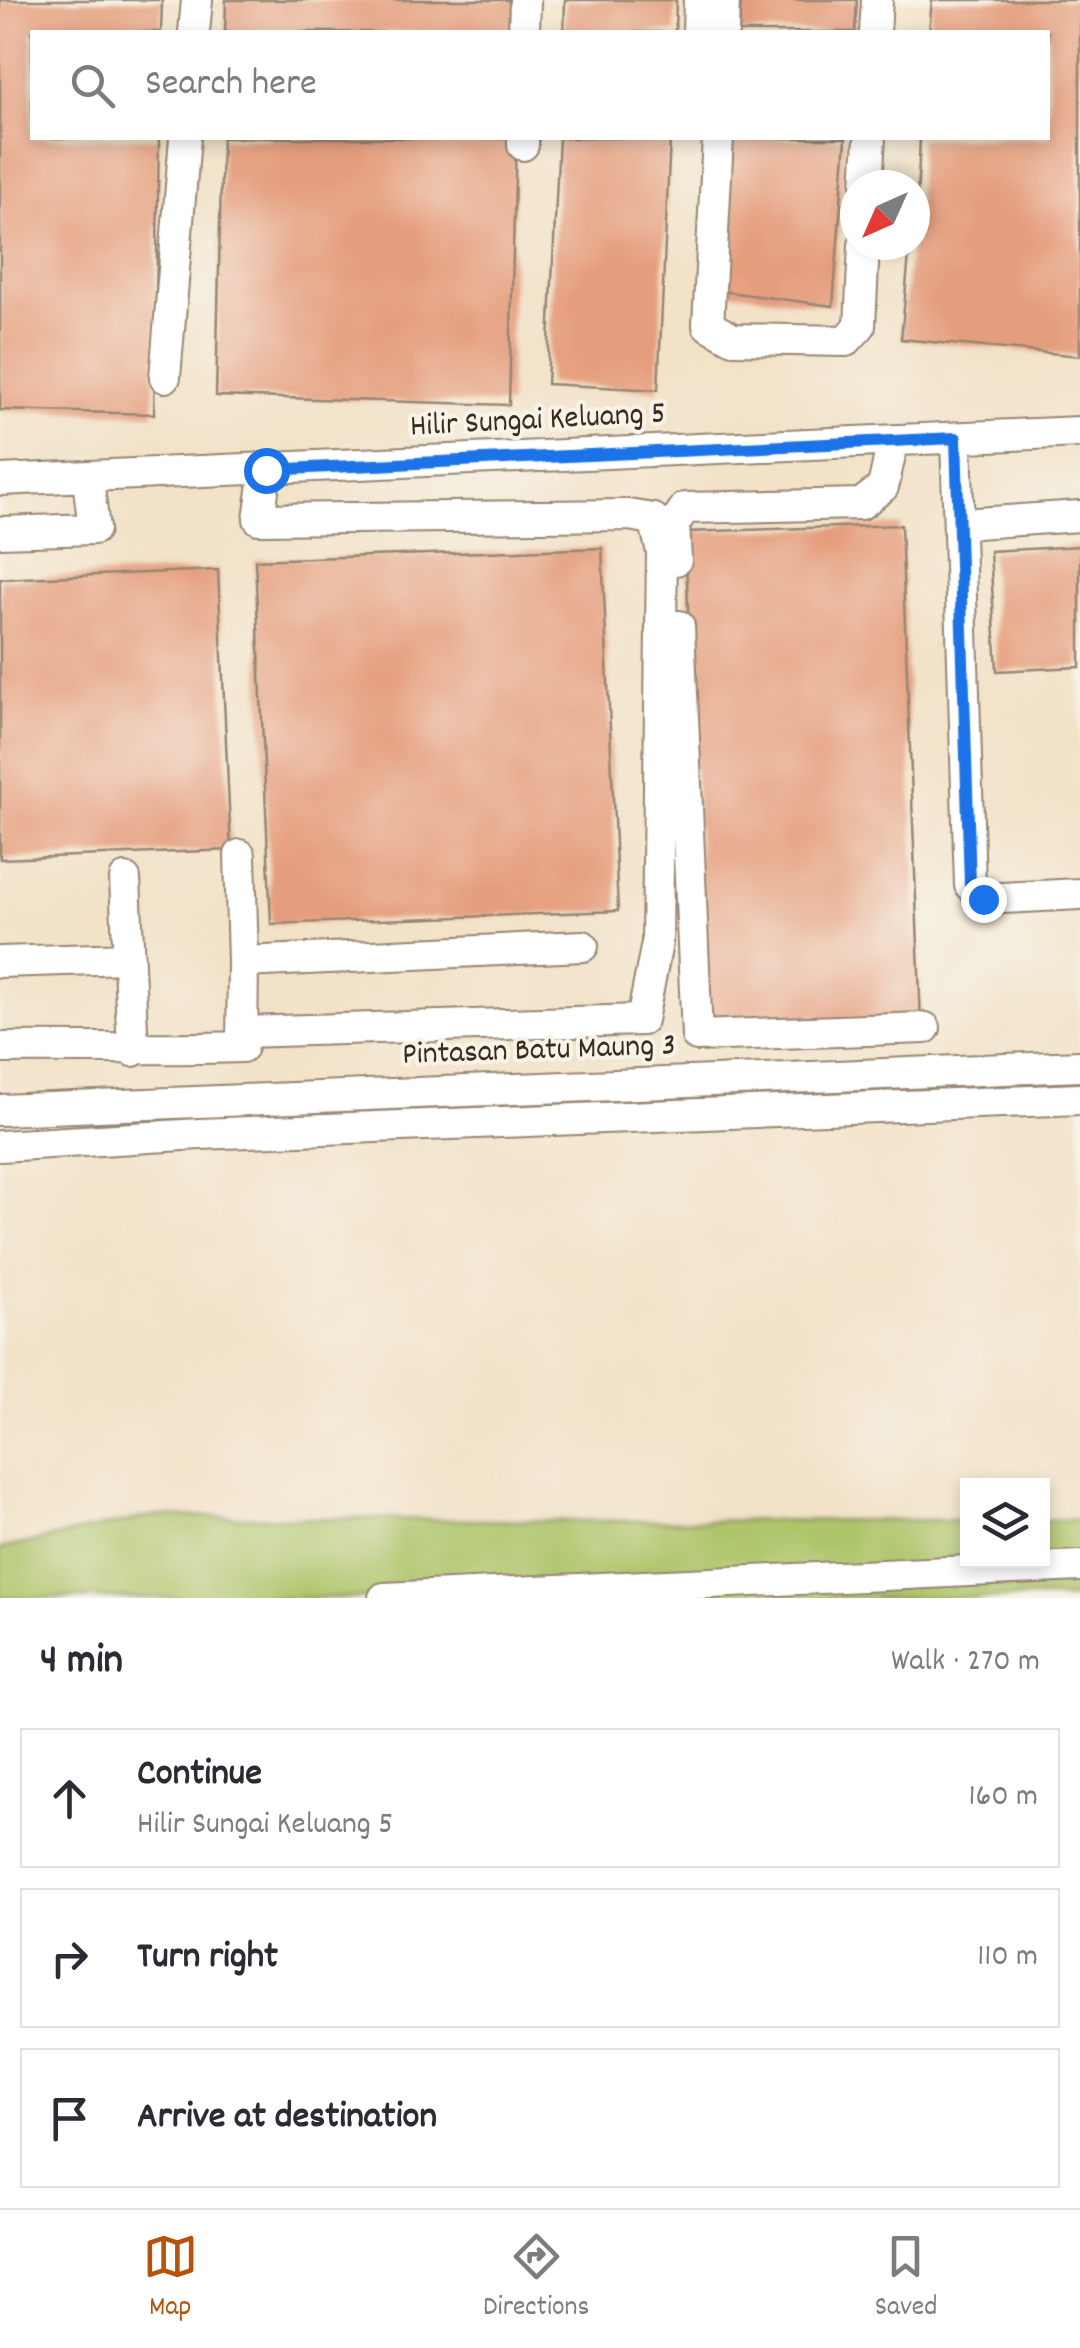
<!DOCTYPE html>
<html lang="en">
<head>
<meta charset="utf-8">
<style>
	:root { --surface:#fff; --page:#f2f2f3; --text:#2b2b33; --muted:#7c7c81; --line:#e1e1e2; --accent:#b45309 }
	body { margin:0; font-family:Dekko,sans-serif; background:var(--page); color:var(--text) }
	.controls { position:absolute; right:30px; bottom:30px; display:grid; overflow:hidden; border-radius:0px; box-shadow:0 5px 15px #0003 }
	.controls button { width:90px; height:90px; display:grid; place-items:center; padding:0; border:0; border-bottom:2px solid var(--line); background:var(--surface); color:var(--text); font:50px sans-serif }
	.compass { position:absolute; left:840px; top:170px; width:90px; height:90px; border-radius:50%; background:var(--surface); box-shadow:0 5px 15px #0003; rotate:225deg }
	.stop { position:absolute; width:30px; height:30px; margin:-22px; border:8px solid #1a73e8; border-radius:50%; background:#fff }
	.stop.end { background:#1a73e8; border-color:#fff; box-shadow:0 2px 10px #0008 }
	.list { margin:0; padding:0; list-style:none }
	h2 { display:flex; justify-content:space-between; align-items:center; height:130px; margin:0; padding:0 40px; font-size:42px }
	h2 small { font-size:32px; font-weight:400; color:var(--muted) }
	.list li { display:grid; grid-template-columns:65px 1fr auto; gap:30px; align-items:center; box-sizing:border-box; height:140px; margin:0 20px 20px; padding:0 20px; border:2px solid var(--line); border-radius:0px }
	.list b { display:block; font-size:38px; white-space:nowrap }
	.list p { margin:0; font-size:32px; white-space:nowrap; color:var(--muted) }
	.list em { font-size:32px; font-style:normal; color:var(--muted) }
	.icon { flex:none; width:55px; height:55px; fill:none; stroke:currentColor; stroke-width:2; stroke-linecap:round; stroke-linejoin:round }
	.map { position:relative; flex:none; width:1080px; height:1598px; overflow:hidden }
	.search { position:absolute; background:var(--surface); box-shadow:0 5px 15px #0003; left:30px; right:30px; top:30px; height:110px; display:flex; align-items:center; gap:25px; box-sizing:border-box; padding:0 35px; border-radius:0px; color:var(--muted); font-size:38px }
	.sheet { height:610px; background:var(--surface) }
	nav { display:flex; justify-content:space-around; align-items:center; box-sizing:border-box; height:140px; border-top:2px solid var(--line); background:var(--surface); font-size:28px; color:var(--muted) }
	nav a { display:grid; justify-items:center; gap:5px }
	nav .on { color:var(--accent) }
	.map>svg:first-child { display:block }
</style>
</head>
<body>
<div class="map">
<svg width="1080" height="1598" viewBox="0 0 1080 1598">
	<rect width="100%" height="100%" fill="#f7f3e8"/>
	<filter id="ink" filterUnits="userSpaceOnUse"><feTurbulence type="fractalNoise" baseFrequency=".01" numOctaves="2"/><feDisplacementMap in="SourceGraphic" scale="20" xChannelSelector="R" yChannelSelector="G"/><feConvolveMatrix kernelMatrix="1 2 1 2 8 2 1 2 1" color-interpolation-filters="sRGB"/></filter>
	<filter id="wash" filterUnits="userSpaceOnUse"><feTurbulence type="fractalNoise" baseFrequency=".0048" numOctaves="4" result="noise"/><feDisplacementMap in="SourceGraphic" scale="40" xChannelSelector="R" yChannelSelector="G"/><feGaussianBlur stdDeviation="2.25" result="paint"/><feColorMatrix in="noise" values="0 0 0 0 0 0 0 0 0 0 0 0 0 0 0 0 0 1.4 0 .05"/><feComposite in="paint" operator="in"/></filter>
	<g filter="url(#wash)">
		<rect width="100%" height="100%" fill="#f2e2c8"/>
		<path fill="#aec56a" stroke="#747844" stroke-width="2.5" d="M152 1516 567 1521 967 1520 968 1560H1042L1043 1520H1080V1598H0V1549Z"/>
		<g id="blocks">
			<path fill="#e59e7d" d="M0 0H162L161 32H32V138H159L154 414 0 410Z
				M226 0H519L518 32H225Z
				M565 0H676L675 32H564Z
				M741 0H857L855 32H739Z
				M932 0H1080V356L901 339 910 245H915L920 138H1048V32H929Z
				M222 138H516L509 405 216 396Z
				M559 138H670L658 390 547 384Z
				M731 138H846L833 306 721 291Z
				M901 525 921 1022 705 1029 685 532Z
				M1080 546V667L997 671 990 551Z
				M602 548 618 911 271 924 255 560Z
				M218 570 231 850 0 859V579Z"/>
		</g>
	</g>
	<g filter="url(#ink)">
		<use href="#blocks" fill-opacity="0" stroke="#968673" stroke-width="2.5"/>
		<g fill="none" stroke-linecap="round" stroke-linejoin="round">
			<g stroke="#968673" stroke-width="34">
				<path id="minor" d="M194 32 197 0
					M524 32 525 0
					M698 32 699 0
					M723 32 724 0
					M875 32 877 0
					M718 138 708 325 733 339 846 341 860 326 864 245
					M523 145V138
					M867 185 870 138
					M165 377 185 138
					M956 438 970 885 983 899 1080 894
					M0 480 1080 432
					M961 524 1080 516
					M0 532 94 529 88 479
					M676 560 674 524 685 508 861 504 883 487 893 441
					M679 626 697 1036 925 1028
					M240 855 243 962
					M125 879 133 1051
					M0 962 129 958
					M242 1032 642 1020 657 943 662 552 654 519 628 515 259 519 266 470
					M0 1048C81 1047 161 1050 242 1047L243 962 583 946
					M0 1110 1080 1066
					M0 1146 200 1134 1080 1099
					M384 1598 1080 1566"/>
			</g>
			<use href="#minor" stroke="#fff" stroke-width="30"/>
		</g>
	</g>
	<g fill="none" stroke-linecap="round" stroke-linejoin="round" filter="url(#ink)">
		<path stroke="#1a73e8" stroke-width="12" d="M266 470 956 438 970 885 983 899"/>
	</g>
	<g text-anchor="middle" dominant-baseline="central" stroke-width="8" stroke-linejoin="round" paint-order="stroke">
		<g font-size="32" fill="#3b2a1e" stroke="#f7f3e8">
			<text transform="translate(538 422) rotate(-3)">Hilir Sungai Keluang 5</text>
			<text transform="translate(539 1052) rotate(-2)">Pintasan Batu Maung 3</text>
		</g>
	</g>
</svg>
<div class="controls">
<button><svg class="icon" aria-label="layers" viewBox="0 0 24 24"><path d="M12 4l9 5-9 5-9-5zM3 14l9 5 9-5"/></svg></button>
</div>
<svg class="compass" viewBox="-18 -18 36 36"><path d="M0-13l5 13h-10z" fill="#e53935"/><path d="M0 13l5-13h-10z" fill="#7c7c81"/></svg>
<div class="stop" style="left:266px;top:470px"></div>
<div class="stop end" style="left:983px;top:899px"></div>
<div class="search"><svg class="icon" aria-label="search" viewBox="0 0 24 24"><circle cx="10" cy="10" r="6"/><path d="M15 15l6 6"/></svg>Search here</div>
</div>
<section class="sheet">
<h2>4 min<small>Walk · 270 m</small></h2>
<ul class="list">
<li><svg class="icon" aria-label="ahead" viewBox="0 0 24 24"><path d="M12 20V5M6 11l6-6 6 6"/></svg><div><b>Continue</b><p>Hilir Sungai Keluang 5</p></div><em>160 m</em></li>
<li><svg class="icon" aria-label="right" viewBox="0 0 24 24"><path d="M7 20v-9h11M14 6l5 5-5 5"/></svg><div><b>Turn right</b></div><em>110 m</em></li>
<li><svg class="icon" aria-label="arrive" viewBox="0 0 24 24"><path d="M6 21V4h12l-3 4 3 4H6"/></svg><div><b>Arrive at destination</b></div></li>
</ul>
</section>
<nav>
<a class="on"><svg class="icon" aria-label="map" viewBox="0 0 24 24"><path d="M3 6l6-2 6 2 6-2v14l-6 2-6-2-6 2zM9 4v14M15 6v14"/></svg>Map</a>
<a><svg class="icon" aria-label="directions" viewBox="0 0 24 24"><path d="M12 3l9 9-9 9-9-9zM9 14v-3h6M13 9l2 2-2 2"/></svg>Directions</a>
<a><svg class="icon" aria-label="saved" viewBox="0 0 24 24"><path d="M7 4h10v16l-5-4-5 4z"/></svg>Saved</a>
</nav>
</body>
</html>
